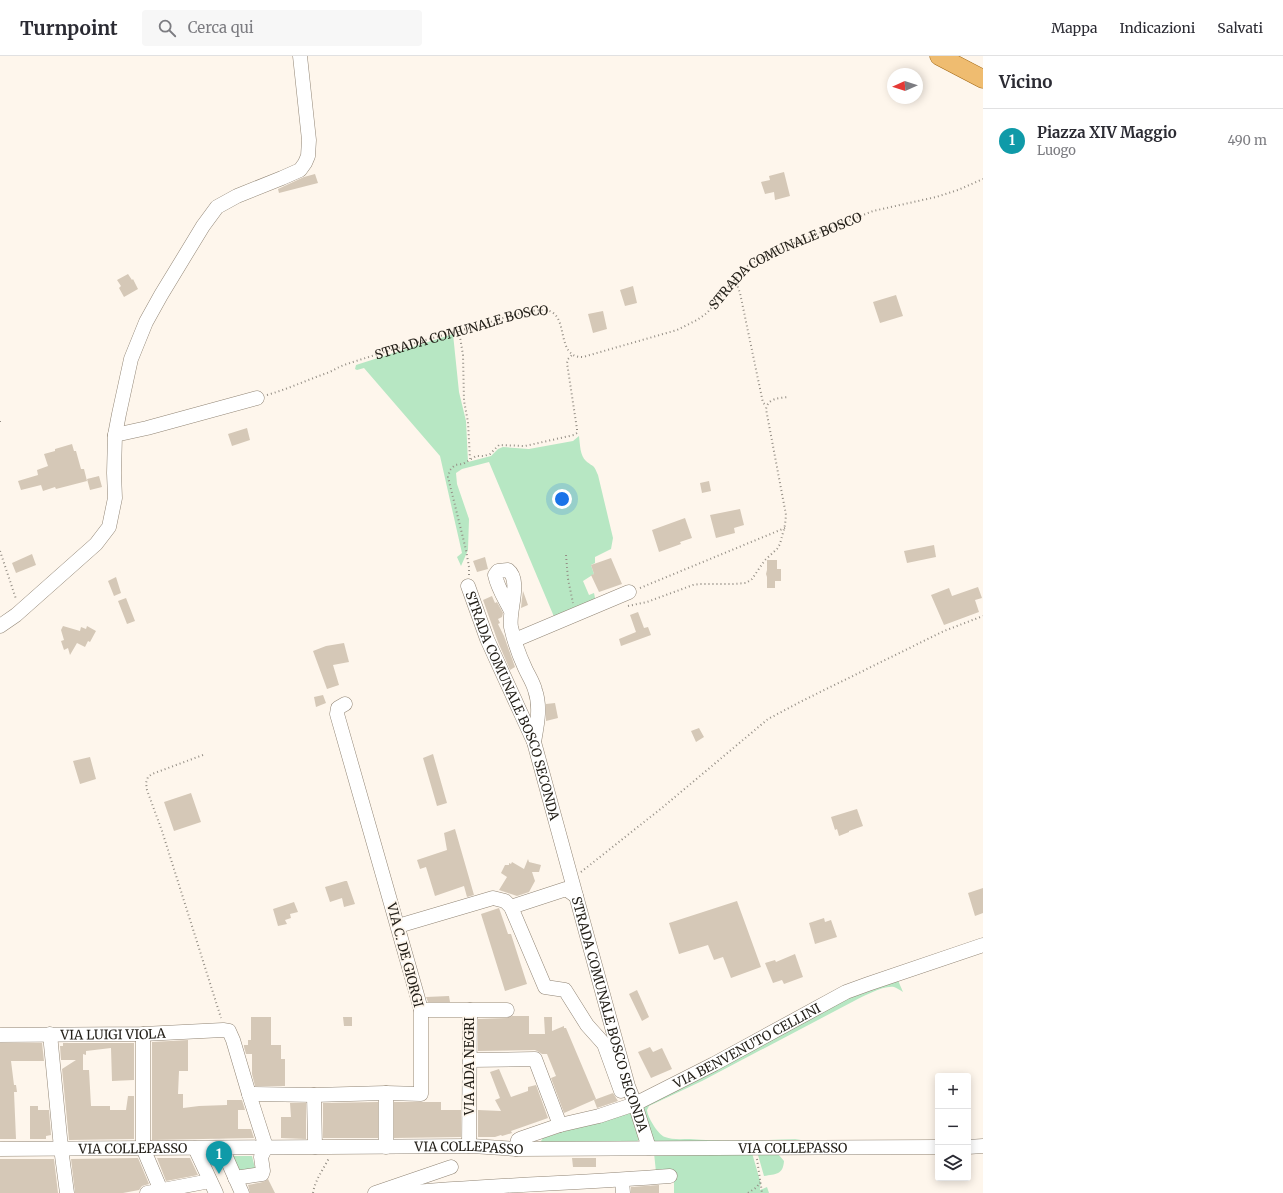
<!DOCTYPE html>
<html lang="it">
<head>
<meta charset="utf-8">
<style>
	:root { --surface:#fff; --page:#f7f7f7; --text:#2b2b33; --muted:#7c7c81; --line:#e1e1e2; --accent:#456820 }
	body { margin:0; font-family:Merriweather,serif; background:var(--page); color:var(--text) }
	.controls { position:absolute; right:12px; bottom:12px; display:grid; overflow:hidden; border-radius:4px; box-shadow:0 2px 10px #0003 }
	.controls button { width:36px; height:36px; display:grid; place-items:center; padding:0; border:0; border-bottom:1px solid var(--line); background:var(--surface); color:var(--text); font:20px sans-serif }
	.compass { position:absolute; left:887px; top:12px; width:36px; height:36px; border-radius:50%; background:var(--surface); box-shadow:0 2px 10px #0003; rotate:267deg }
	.you { position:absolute; left:562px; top:443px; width:14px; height:14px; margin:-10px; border:3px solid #fff; border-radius:50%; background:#1a73e8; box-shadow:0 0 0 6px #1a73e833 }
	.badge { display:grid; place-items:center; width:26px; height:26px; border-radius:50%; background:var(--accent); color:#fff; font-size:13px; font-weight:700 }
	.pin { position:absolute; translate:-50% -33px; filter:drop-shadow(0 1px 2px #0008) }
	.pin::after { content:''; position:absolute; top:21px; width:14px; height:12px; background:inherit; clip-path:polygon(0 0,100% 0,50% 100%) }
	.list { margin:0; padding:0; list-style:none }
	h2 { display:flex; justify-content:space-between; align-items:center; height:52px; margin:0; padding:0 16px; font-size:17px }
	h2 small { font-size:13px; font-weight:400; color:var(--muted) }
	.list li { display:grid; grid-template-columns:26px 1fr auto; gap:12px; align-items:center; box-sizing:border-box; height:64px; padding:0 16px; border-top:1px solid var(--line) }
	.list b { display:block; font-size:15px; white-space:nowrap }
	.list p { margin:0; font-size:13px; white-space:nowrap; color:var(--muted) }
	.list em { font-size:13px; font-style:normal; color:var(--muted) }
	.icon { flex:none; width:22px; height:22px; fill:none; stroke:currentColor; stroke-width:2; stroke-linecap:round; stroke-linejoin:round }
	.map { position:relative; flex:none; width:983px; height:1137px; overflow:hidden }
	header { display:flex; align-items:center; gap:24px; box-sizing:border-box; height:56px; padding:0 20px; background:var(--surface); border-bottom:1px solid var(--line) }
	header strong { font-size:19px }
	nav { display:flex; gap:22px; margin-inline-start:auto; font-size:14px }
	.search { width:280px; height:36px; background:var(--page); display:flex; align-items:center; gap:10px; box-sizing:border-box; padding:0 14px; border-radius:4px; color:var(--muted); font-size:15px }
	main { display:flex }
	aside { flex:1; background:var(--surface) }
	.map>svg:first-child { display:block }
</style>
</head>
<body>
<header>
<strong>Turnpoint</strong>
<div class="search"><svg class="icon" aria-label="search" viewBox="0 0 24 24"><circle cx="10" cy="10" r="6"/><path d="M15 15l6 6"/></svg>Cerca qui</div>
<nav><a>Mappa</a><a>Indicazioni</a><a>Salvati</a></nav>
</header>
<main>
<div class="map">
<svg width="983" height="1137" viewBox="0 0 983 1137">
	<rect width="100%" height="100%" fill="#fef6ec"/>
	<path fill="#b7e7c3" d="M453 278 459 336 466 365 468 406 491 400 498 393 503 391 529 393 573 385 579 380C580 388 580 400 586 405 594 412 593 407 598 419L613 482 611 493 595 501V507L591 509 594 518 583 525 589 539 594 537 596 547 555 563 489 406 462 413 456 417 457 428 469 463 468 494 461 510 457 501 462 497 440 400 364 312 357 314 355 313 356 309Z
		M897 922 903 936C900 934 897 932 894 931 884 929 864 940 854 945L702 1025 649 1050 647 1054C647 1060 658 1079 665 1081 672 1084 682 1083 690 1083 726 1086 764 1084 801 1083L778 1087H657C647 1081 646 1061 643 1050L855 937Z
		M627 1056 631 1057 640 1083 636 1086 542 1087 541 1085 543 1082Z
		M654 1097H752L761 1128 760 1130V1134L767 1131 769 1137H674V1117L656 1116Z
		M778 1098 784 1105C783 1119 776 1118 764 1120L758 1099Z
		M231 1100H252L255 1112 239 1117Z"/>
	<path fill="#d5c8b7" d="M784 116 790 140 775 144 774 136 765 138 761 126 770 124 769 120Z
		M315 118 318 127 279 137 278 133 304 121Z
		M128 218 132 224 133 223 138 233 124 241 119 232 121 230 117 224Z
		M633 230 637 247 625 250 620 234Z
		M896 239 903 260 880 267 873 246Z
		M603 255 607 273 593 277 588 258Z
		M247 372 250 384 232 390 228 378Z
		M72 388 74 395H76L81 413H84L87 425 56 433 55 431 43 435 41 429 21 434 18 425 38 419 37 414 48 410 44 398 55 395V393Z
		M99 420 102 431 90 434 87 423Z
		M709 425 711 435 702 437 700 427Z
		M740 453 744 469 734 472 735 477 716 482 710 459Z
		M685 462 692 482 680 486 681 488 659 496 652 474Z
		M934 489 936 501 907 507 904 495Z
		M32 498 36 509 16 517 12 507Z
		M485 501 488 513 477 516 473 505Z
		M611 502 622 528 599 536 591 519 594 518 591 509Z
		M767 504H777V513H781V525H775V532H767V521L766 518 767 514Z
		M116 521 121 537 114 540 108 525Z
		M978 531 982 542 975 544 979 556 944 569 931 539 949 532 952 540Z
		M523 535 528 549 521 552 522 542Z
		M492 540 495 547 497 546 503 557 502 561 498 563 500 567 498 568 504 580 515 611 510 614 498 586 483 544Z
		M126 542 135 565 127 568 118 545Z
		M638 556 644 572 648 571 651 579 621 590 619 583 636 576 630 559Z
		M63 570 80 575 81 571 86 573 87 570 96 575 90 586 88 585 85 591 77 587 70 599 68 592 64 594 61 585 64 584 61 574Z
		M344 587 349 606 333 609 339 629 327 633 313 595 326 590Z
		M323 639 326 647 316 651 314 641Z
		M555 647 558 662 546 665V648Z
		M699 672 704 681 696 686 691 675Z
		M433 698 447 747 437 750 423 702Z
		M90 701 96 723 80 728 73 705Z
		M191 737 201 766 174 775 164 746Z
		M857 753 863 770 849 775V776L839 780 837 773 835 774 831 761Z
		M455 773 474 839 467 841 464 830 435 840 426 811 420 813 417 804 447 794 444 777Z
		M528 803 529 806 541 809 539 816H532L535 825 529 836 517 840 499 834 507 821 501 817 505 809H509V807L511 808 512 806 524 813Z
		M345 825H347L355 848 344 851 342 842 330 846 325 831Z
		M983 832V857L975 860 968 837Z
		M737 845 761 911 731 922 723 901 714 904 708 889 679 898 669 867Z
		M294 846 298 856 290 858 291 862 285 864 287 868 278 870 273 853Z
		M499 852 508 878H511L527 928 505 935 481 858Z
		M824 862 825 866 831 864 837 881 815 888 809 867Z
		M795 898 803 921 784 928 782 924 773 927 765 907 775 904 776 906Z
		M637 934 649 961 642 965 629 938Z
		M449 940 450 946H428L426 941Z
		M512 960H529V978H545L544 961H552V975L564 970V972H566L596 1043 564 1057 551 1022 556 1020 547 998H542L539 996 535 994 478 995V963L507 962Z
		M251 961H271V989H281V1003H285V1030H255L252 1018V998H246L244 991V989H248V984H251Z
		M343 961H352V970H344Z
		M188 984V1015H179L178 1038H183V1052L199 1050 227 1049V1044H242L245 1054H238V1073H251L254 1082 152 1084V986Z
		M0 987H42L44 1005H11L14 1029H16L17 1036H14L16 1083H0Z
		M63 987H134V1024L112 1025 111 992 86 995V999L83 998V1014H89L91 1050H110V1054H126L128 1040H134V1083L69 1084 62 1013 76 1004H61L60 990H63Z
		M650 991 653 996 662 992 672 1013 651 1022 638 996Z
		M499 1013 511 1041 528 1035V1031L536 1029 548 1062 511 1075 512 1077 502 1080 501 1079 495 1081H478V1054L501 1055 495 1044 500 1042 490 1016Z
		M613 1037 618 1045 597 1052 594 1044Z
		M378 1046V1082H323V1047Z
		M394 1046H441V1054H461V1081L394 1082Z
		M290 1047H306V1083L281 1082V1061H291Z
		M30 1050H38V1054H49L51 1079 46 1080V1083H30Z
		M138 1102 149 1128 142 1130 139 1134 123 1137H75L71 1103Z
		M157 1102H190L198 1119 166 1125Z
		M572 1102H596V1111H573Z
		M0 1103H54L58 1137H0Z
		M268 1123 275 1137H250L248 1129 263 1126Z
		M659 1129V1137H631V1131Z"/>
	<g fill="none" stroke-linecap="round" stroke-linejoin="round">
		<g stroke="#918575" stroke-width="15">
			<g id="minor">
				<path d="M115 379 147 372 257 342"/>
				<path id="s2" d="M468 530 487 583 534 686 628 1030 635 1048 649 1092"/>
				<path d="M511 555C505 543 498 533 495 519L498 515 508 514C522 525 508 555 511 571 514 585 519 599 525 612 528 619 533 626 535 634 541 651 537 669 534 686"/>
				<path d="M0 570 16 559 96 488 109 471 115 442 114 417 115 379 119 358 131 303 146 266 161 239 203 170 217 151 237 140 282 122 300 114 305 107 308 100 309 84 300 0"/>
				<path d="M515 584 629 536"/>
				<path d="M511 851 566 833 576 840"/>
				<path d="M398 870 493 842 505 845 511 851 545 931 565 934 587 969 604 988 621 1035"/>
				<path d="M421 954H470L469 1090"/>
				<path d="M470 954H507"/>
				<path d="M50 978 61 1092 67 1137"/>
				<path d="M143 978V1092L162 1137"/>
				<path id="s3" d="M0 979 143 978 223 974 229 975 233 984 249 1038 266 1091 261 1101 263 1115 262 1118 235 1122"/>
				<path d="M470 1004 535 1003 560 1069"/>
				<path d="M249 1038 314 1039 386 1037 421 1038V954L417 939 337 658 338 652 345 648"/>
				<path d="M314 1039 315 1091"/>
				<path d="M386 1091V1037"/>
				<path d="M968 1091 983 1090"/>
				<path d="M195 1092 216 1137"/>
				<path d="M222 1092 242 1137"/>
				<path id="s4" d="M0 1093 472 1090 516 1093 938 1091"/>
				<path id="s5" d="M516 1093 518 1084 522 1082 560 1069 599 1060 635 1048 714 1008 846 936 868 928 983 889"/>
				<path d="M622 1124 623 1137"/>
				<path d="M147 1137 210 1125"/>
				<path d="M375 1137 451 1111"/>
				<path d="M403 1137C492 1129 581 1127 670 1120"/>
			</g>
		</g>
		<g stroke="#a16713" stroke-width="19">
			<path id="major" d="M939 0 983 23"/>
		</g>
		<g stroke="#948e85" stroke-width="2" stroke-dasharray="1 3" stroke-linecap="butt">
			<path d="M735 223 740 237 763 347 766 349"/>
			<path d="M459 275 463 299 464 345 468 366 470 403"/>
			<path id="s1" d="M267 339C288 333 307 324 327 317 333 315 338 311 344 309 389 294 435 281 481 269 497 264 526 254 543 254 572 254 553 302 583 301L677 274 697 264 707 257 728 231 747 210 782 192 873 155 936 141 958 134 983 123"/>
			<path d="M0 365V367"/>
			<path d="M0 495 16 543"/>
			<path d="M566 499 568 523 573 547"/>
			<path d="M469 519V511L466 494 448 421 450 414 455 409 463 408 476 400H484L490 398 499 389 525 390 574 379 577 377V373L567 307 568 303 572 299"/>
			<path d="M640 532 785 472"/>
			<path d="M628 550 647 546 693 529 700 528H733L746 527 752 523 765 504 777 493 780 488 785 469 786 459 766 353C768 342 779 342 789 341"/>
			<path d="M203 699 152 718 148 721 146 727 147 734 162 775 221 962"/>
			<path d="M581 816 663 751 768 663 802 645 944 575 983 560"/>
			<path d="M757 1103 762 1137"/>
			<path d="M313 1137C315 1124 323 1114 329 1102"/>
			<path d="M748 1137 757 1131 760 1126"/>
		</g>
		<use href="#minor" stroke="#fff" stroke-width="14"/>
		<use href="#major" stroke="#efbc70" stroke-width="18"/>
	</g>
	<g text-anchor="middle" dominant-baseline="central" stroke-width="3.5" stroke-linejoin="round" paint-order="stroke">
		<g font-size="13" fill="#221e17" stroke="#fef6ec">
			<text stroke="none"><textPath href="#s1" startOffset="587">STRADA COMUNALE BOSCO</textPath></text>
			<text stroke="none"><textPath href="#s1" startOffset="205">STRADA COMUNALE BOSCO</textPath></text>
			<text stroke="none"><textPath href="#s2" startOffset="128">STRADA COMUNALE BOSCO SECONDA</textPath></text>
			<text transform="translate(405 899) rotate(75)">VIA C. DE GIORGI</text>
			<text stroke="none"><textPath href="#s2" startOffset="452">STRADA COMUNALE BOSCO SECONDA</textPath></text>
			<text stroke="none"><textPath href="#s3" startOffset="113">VIA LUIGI VIOLA</textPath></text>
			<text stroke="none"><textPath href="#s5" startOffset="258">VIA BENVENUTO CELLINI</textPath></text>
			<text transform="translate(469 1010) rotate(-90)">VIA ADA NEGRI</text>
			<text stroke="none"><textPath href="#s4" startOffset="793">VIA COLLEPASSO</textPath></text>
			<text stroke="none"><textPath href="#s4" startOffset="133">VIA COLLEPASSO</textPath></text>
			<text stroke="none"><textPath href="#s4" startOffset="469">VIA COLLEPASSO</textPath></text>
		</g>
	</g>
</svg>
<div class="controls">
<button>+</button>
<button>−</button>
<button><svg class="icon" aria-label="layers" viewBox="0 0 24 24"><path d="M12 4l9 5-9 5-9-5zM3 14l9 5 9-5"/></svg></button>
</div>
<svg class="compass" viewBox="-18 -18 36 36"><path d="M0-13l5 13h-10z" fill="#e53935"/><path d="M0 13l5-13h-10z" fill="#7c7c81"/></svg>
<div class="you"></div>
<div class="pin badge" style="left:219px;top:1118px;background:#0f9aa8">1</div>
</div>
<aside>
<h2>Vicino<small></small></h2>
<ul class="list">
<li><span class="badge" style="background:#0f9aa8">1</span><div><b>Piazza XIV Maggio</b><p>Luogo</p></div><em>490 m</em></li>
</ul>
</aside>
</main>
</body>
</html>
